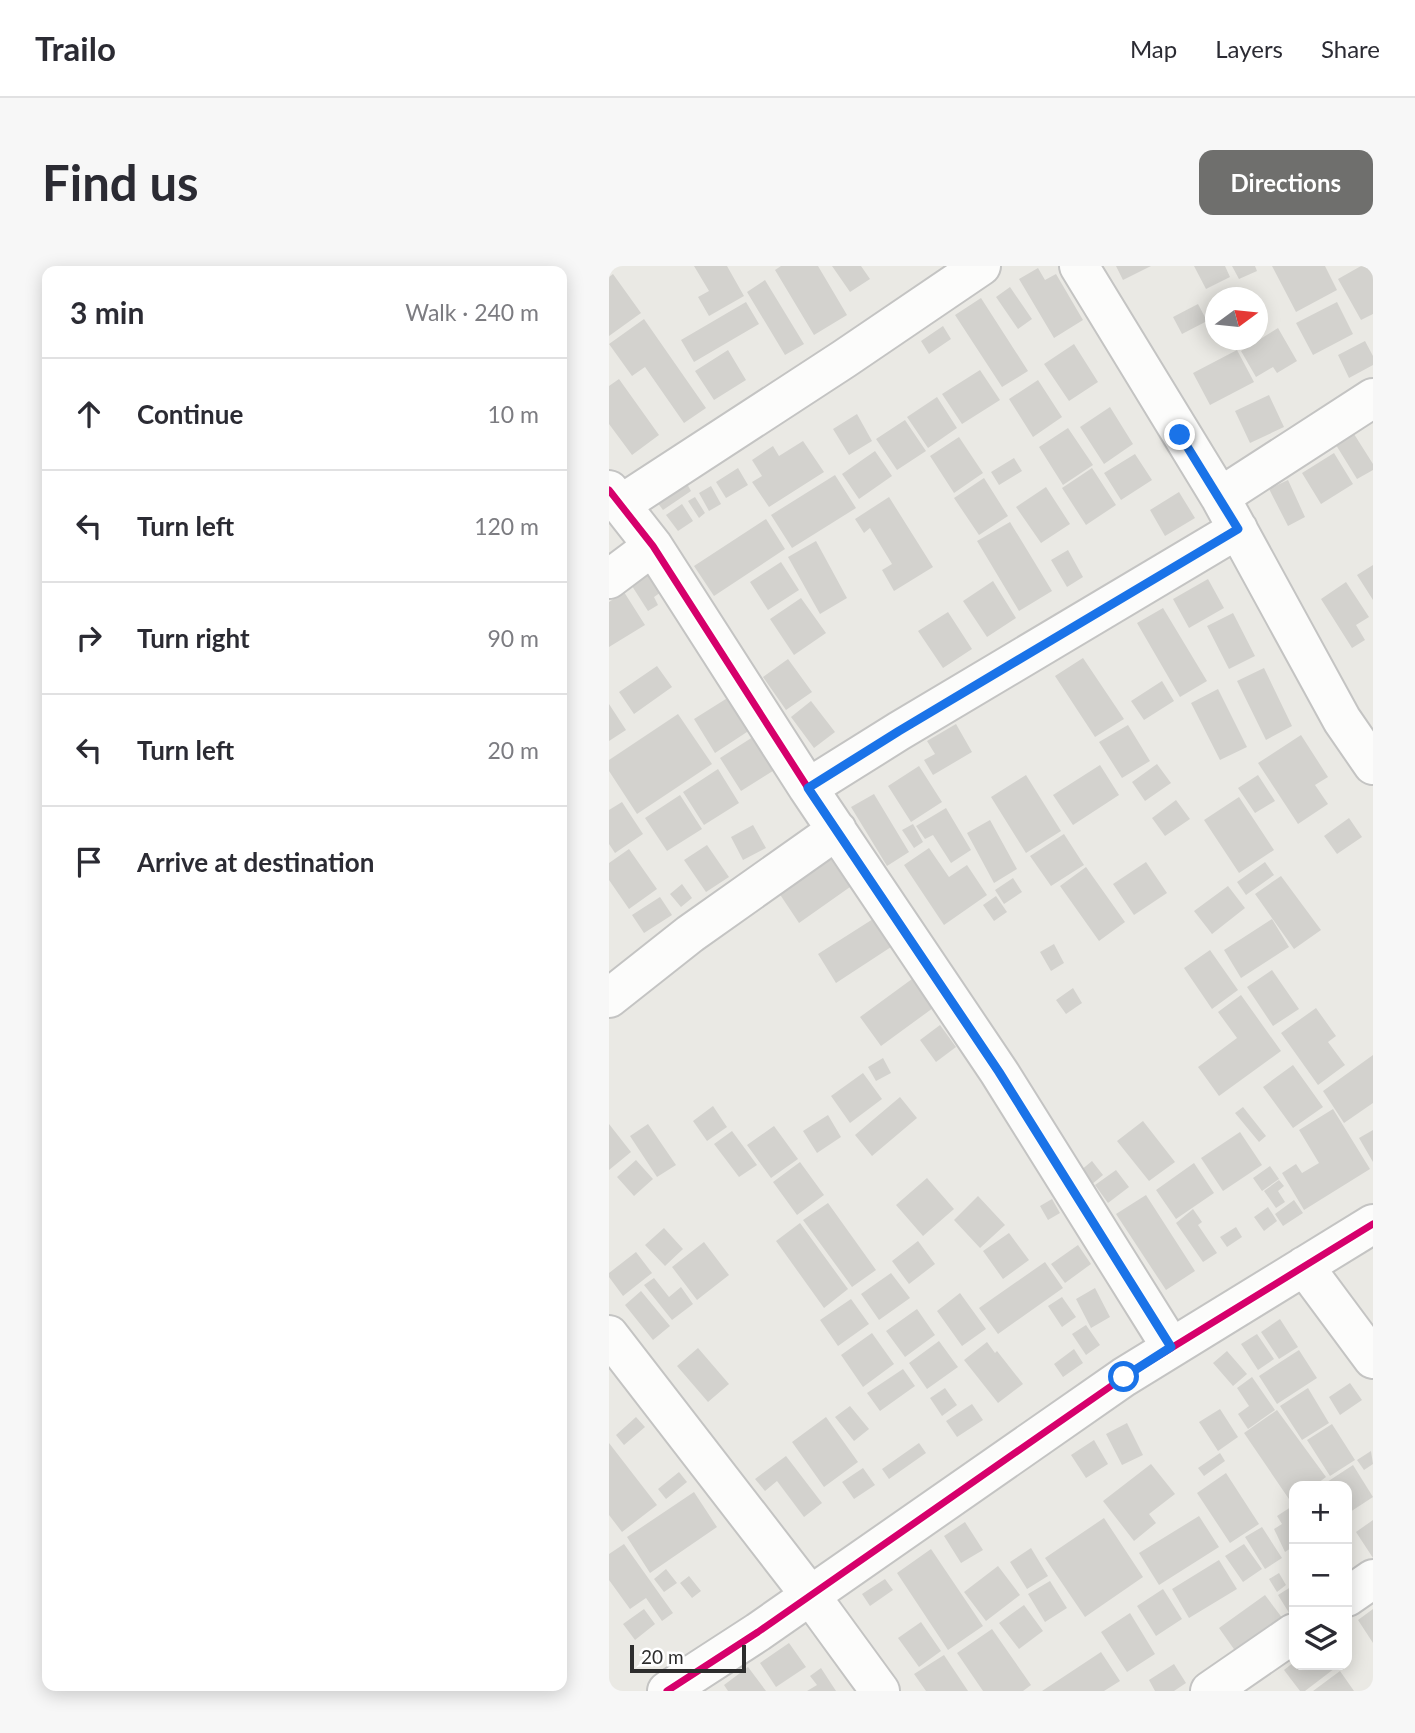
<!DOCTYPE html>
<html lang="en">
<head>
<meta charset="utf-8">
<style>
	:root { --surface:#fff; --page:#f7f7f7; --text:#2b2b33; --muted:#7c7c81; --line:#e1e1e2; --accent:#6f6f6d }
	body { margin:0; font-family:Lato,sans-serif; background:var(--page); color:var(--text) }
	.controls { position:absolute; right:21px; bottom:21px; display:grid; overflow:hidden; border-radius:14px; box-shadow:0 4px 18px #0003 }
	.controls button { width:63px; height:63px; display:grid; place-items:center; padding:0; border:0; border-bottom:2px solid var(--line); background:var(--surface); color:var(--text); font:35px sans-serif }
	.compass { position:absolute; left:596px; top:21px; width:63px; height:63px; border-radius:50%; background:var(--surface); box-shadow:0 4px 18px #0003; rotate:75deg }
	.scale { position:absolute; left:21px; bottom:18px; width:116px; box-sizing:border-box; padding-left:7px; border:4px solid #2d2d2d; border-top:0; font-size:19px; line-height:24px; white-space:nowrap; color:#2d2d2d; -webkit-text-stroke:5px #fff; paint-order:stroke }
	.stop { position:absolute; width:21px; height:21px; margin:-16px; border:5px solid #1a73e8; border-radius:50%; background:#fff }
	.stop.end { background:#1a73e8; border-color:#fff; box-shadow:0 2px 7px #0008 }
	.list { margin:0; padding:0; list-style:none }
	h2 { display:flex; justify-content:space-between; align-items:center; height:91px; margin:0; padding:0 28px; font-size:30px }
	h2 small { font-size:23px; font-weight:400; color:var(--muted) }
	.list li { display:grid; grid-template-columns:46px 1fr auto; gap:21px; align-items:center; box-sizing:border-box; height:112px; padding:0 28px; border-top:2px solid var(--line) }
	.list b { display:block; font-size:26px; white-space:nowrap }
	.list em { font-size:23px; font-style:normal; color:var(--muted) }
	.icon { flex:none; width:38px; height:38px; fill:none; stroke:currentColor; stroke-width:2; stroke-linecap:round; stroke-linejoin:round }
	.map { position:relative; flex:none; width:764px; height:1425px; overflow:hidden; border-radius:14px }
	header { display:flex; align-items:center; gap:42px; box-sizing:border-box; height:98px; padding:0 35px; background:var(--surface); border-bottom:2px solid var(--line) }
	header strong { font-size:33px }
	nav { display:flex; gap:38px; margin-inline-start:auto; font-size:24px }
	.intro { display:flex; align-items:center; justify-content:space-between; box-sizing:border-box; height:168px; padding:0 42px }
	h1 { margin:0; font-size:49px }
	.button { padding:18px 32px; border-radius:14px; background:var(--accent); color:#fff; font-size:24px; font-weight:700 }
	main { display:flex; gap:42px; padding:0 42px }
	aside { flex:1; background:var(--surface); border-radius:14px; box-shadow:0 4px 18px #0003 }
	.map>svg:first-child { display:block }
</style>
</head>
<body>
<header>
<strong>Trailo</strong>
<nav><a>Map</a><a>Layers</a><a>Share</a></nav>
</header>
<div class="intro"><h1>Find us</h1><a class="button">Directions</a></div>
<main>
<aside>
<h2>3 min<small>Walk · 240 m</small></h2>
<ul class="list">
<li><svg class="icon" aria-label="ahead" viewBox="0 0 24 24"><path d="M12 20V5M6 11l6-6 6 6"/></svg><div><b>Continue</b></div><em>10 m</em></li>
<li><svg class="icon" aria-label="left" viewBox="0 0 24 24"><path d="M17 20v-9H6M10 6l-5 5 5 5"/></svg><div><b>Turn left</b></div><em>120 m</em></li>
<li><svg class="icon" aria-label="right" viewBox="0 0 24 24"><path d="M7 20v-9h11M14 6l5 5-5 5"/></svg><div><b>Turn right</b></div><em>90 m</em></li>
<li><svg class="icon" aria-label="left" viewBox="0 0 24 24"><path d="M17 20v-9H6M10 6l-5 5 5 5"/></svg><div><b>Turn left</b></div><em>20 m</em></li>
<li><svg class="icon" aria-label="arrive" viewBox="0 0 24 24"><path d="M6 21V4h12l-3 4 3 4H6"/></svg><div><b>Arrive at destination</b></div></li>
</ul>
</aside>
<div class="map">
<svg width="764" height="1425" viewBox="0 0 764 1425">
	<rect width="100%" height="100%" fill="#eae9e4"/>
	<path fill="#d3d2ce" d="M85 0H118L135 30 100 50 89 31 100 25Z
		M172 0H209L238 49 205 69 166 4Z
		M223 0H252L261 13 241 26Z
		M507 0H542L514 14Z
		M585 0H616L621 11 597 23Z
		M623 0H646L648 5 630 13Z
		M663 0H716L728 24 687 46Z
		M752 0H764V48L752 54 729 13Z
		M429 2 436 14 447 8 474 54 445 72 410 13Z
		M4 8 32 47 0 70V11Z
		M156 14 195 78 176 89 138 26Z
		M401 21 423 53 409 63 387 31Z
		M372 32 419 105 393 121 346 49Z
		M137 36 150 58 85 96 72 74Z
		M728 36 744 68 704 89 687 57Z
		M589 38 598 55 573 68 564 51Z
		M35 53 97 142 75 157 36 101 23 110 0 78Z
		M334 60 342 73 320 88 312 75Z
		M669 62 688 95 668 107 664 101 647 111 632 85Z
		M756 75 764 90V99L740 112 729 89Z
		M465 78 489 116 460 135 435 98Z
		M119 84 137 114 105 134 86 105Z
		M628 84 645 116 601 139 584 107Z
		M371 104 391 134 353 158 333 128Z
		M10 113 50 169 23 189 0 158V120Z
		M429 114 453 151 424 171 400 133Z
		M660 129 675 161 641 177 626 145Z
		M328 131 348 162 319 182 298 151Z
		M501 141 524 178 495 198 471 161Z
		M248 148 263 175 240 189 224 163Z
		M296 154 317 185 288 204 267 173Z
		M459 162 484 199 454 219 430 181Z
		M745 168 764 198V204L748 213 727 179Z
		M350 171 374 207 345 227 321 190Z
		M194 175 215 206 160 241 143 216 153 210 143 194 164 180 170 190Z
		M266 185 283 210 250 233 233 208Z
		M725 187 744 218 712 238 693 207Z
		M526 188 543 214 512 234 495 207Z
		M405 192 413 205 390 219 382 206Z
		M129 202 139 219 117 232 107 216Z
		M483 202 507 239 477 259 453 222Z
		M226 209 247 242 183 282 162 249Z
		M375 212 399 250 370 269 345 232Z
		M679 214 696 251 679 260 660 223Z
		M77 216 82 225 54 244 48 236Z
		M102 220 112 238 100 245 90 227Z
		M437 221 461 258 432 277 407 241Z
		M570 226 586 252 556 270 541 244Z
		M86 231 96 247 90 252 79 235Z
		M280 231 324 301 285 325 273 304 283 298 261 262 255 267 246 253Z
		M73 238 84 255 69 265 57 249Z
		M157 253 176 283 105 330 85 300Z
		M401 256 443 325 410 345 368 275Z
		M207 275 238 332 211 348 179 291Z
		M459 284 474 311 458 321 442 294Z
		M172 296 190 324 159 344 141 316Z
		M764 299V334L748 309Z
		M44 306 55 324 45 331 49 339 39 345 23 320Z
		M599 313 615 342 580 362 564 333Z
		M384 315 407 352 378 371 354 335Z
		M737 316 760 351 747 359 756 374 743 382 712 333Z
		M15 326 36 359 0 381V336Z
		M192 332 217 367 185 389 161 353Z
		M554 342 598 415 571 431 528 357Z
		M339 346 363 383 334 402 309 365Z
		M624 347 646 390 620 403 598 360Z
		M474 392 515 453 486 471 446 410Z
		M179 393 203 426 177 444 154 411Z
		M48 400 63 421 25 448 10 426Z
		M655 402 683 460 657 474 628 415Z
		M553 415 565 435 535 454 522 435Z
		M609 423 638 481 611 494 582 437Z
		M120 431 141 464 106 487 85 453Z
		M202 435 226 466 205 482 182 451Z
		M0 438 17 464 0 475Z
		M69 448 103 498 28 548 0 505V494Z
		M347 458 363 486 324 509 315 494 326 488 318 475Z
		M519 459 541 495 513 512 490 476Z
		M147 469 167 503 132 525 111 492Z
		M692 469 719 511 706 519 719 538 689 558 649 497Z
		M548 498 562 517 536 535 523 516Z
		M491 499 510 529 464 559 444 529Z
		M310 500 333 536 302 556 279 520Z
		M109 503 130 537 95 559 74 526Z
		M417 509 452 565 417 587 382 531Z
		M649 509 666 535 646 547 629 522Z
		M265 528 300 586 278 600 242 541Z
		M71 529 93 563 58 585 36 552Z
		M630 531 665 584 630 607 595 554Z
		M567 534 581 553 556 570 543 552Z
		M13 536 34 568 6 587 0 578V544Z
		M337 542 362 584 342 597 324 569 316 573 307 560Z
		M740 552 753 571 728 588 715 570Z
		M381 554 408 603 385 617 358 567Z
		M304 558 314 576 305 582 293 564Z
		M144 559 157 582 134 594 122 571Z
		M455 568 475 599 442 620 421 590Z
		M98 579 120 611 97 626 75 594Z
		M320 582 340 611 358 599 378 629 335 659 295 599Z
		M20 583 48 623 20 643 0 614V597Z
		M221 592 241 621 190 657 170 627Z
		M537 596 558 627 525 649 504 618Z
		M656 596 665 609 637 629 628 616Z
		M477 601 516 656 490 675 451 620Z
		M672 610 712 664 685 683 646 628Z
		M404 612 413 626 395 638 386 624Z
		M73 618 83 632 72 641 61 628Z
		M619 620 636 642 603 668 585 645Z
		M387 630 398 646 385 655 374 639Z
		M51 631 63 649 35 667 23 649Z
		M264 653 282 681 227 717 209 688Z
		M663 653 680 681 632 712 615 684Z
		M445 678 455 697 442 705 431 686Z
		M601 684 629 724 603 743 575 702Z
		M663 704 690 743 664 760 638 721Z
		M303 713 324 742 272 780 251 751Z
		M464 722 473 737 457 748 447 734Z
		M632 729 672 785 610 830 589 801 628 772 609 746Z
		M707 742 727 770 719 776 736 799 709 819 672 767Z
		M331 759 347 781 327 796 311 774Z
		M764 789V837L735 857 714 825Z
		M274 792 282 807 267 815 259 801Z
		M684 799 714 841 684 862 654 821Z
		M254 807 273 833 241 857 222 830Z
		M291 831 308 852 263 890 246 869Z
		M104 840 118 861 98 875 84 855Z
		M634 841 657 870 650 876 626 847Z
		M724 843 761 903 695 944 673 907 687 898 693 907 710 897 690 864Z
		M219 849 232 871 208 887 194 865Z
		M534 855 566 896 540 915 508 875Z
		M0 858 22 886 0 904Z
		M39 858 67 899 48 911 21 870Z
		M165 860 189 893 162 912 138 879Z
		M764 864V896L750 872Z
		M123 865 148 899 130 911 105 878Z
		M631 866 653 899 614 925 592 892Z
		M27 894 44 913 25 930 8 911Z
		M483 895 494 909 482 919 471 905Z
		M191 896 215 929 188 949 164 916Z
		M585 897 605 927 567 953 547 924Z
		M661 900 670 913 653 925 644 912Z
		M507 904 520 921 499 937 486 919Z
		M318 912 345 943 314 970 287 939Z
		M670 914 675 920 669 925 676 936 667 942 655 925Z
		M537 929 586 1005 557 1024 507 948Z
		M369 930 396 959 371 982 345 954Z
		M443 933 451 947 439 954 431 940Z
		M685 934 694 947 674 960 666 948Z
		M219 937 267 1004 243 1021 194 954Z
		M659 941 668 955 655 965 645 951Z
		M584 943 593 956 589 959 608 987 594 996 567 957Z
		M191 957 239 1023 215 1042 167 975Z
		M627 961 633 971 618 981 611 971Z
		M55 962 74 983 56 1000 36 979Z
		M400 967 420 994 394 1013 374 985Z
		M309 975 326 998 300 1018 283 995Z
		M95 976 120 1009 88 1034 63 1001Z
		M469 979 482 998 456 1017 442 998Z
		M27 986 43 1007 14 1030 0 1011V1007Z
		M436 996 454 1022 389 1068 370 1042Z
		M282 1007 301 1032 270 1054 252 1028Z
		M45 1012 60 1031 72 1021 84 1038 63 1054 35 1019Z
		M486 1022 501 1051 482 1062 467 1033Z
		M32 1025 61 1060 44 1074 16 1039Z
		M351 1027 377 1063 353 1080 328 1045Z
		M453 1031 467 1051 453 1061 439 1040Z
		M242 1033 260 1058 229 1080 211 1054Z
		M308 1043 326 1069 296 1091 277 1065Z
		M671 1053 689 1081 670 1093 652 1066Z
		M477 1059 491 1079 477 1089 463 1068Z
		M263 1067 285 1098 254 1121 232 1089Z
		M648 1068 665 1093 649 1104 632 1078Z
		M330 1075 349 1101 318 1123 300 1097Z
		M378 1076 386 1087 388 1085 414 1118 389 1137 355 1094Z
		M89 1082 120 1118 99 1136 68 1100Z
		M465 1083 474 1097 454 1111 445 1098Z
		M690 1084 708 1112 668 1138 650 1110Z
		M618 1085 638 1108 624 1120 604 1097Z
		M294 1103 306 1120 271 1145 258 1127Z
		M643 1111 666 1144 639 1163 629 1148 640 1140 628 1122Z
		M741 1117 753 1134 731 1149 720 1131Z
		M336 1122 348 1139 333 1150 321 1132Z
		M699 1122 720 1157 693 1174 671 1140Z
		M363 1138 374 1154 348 1171 337 1155Z
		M241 1140 260 1163 245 1175 226 1151Z
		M611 1143 629 1171 609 1185 590 1156Z
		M668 1144 717 1211 705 1220H685V1234L682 1236 635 1167Z
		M27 1151 36 1161 15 1179 7 1169Z
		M217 1151 249 1196 215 1221 183 1176Z
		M518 1157 534 1189 513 1199 497 1168Z
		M723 1158 746 1194 721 1210 698 1174Z
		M485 1174 499 1198 477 1212 462 1189Z
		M0 1177 48 1239 13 1266 0 1249Z
		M310 1177 317 1187 280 1213 273 1203Z
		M762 1185 764 1198 755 1204 748 1194Z
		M611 1187 616 1195 595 1210 589 1202Z
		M177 1190 213 1237 195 1251 168 1215 156 1225 146 1213Z
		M542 1198 566 1228 540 1248 547 1257 525 1275 494 1235Z
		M744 1199 764 1231 738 1248V1220H721L718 1216Z
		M254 1202 266 1219 245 1233 233 1216Z
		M70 1206 78 1216 57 1233 49 1223Z
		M617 1207 650 1258 621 1277 588 1227Z
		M85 1226 108 1261 41 1307 18 1271Z
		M685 1239V1280L676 1286 665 1263 673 1258 668 1250Z
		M590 1250 610 1281 550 1319 530 1287Z
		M495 1252 534 1311 476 1351 436 1292Z
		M764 1254V1292L747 1266Z
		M356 1256 374 1284 352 1297 335 1270Z
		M653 1261 673 1292 656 1303 636 1271Z
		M15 1278 64 1347 53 1355 37 1332 21 1343 0 1314V1288Z
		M635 1278 653 1303 634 1316 616 1290Z
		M422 1282 439 1310 418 1323 401 1296Z
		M322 1283 374 1360 339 1384 288 1307Z
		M610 1294 628 1323 580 1352 563 1323Z
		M389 1300 411 1329 377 1355 355 1326Z
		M57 1303 68 1317 55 1326 45 1313Z
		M670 1307 677 1319 668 1326 660 1313Z
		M80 1310 92 1325 83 1332 71 1317Z
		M276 1313 284 1324 261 1340 253 1328Z
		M441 1315 458 1342 436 1356 419 1328Z
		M685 1319V1348L682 1350 669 1329Z
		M554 1323 573 1353 547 1370 528 1340Z
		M656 1329 674 1353 627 1386 610 1362Z
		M415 1339 434 1365 410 1383 390 1357Z
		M35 1343 46 1358 26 1374 14 1358Z
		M764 1343V1377L749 1354Z
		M521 1347 546 1388 518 1406 492 1366Z
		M312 1356 332 1385 310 1401 289 1372Z
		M383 1363 422 1419 414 1425H374L348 1387Z
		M180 1377 197 1401 167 1421 151 1397Z
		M492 1386 511 1415 495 1425H433Z
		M335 1389 359 1425H317L305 1408Z
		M685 1396V1399H730L696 1425H691L675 1404Z
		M565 1398 577 1417 565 1425H546L540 1414Z
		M139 1401 157 1425H119L115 1419Z
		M212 1402 227 1425H198L208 1419 201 1410Z
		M731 1405 745 1425H704Z"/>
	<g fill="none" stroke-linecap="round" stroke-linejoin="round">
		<g stroke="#c4c4c3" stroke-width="42">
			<path id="minor" d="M470 0 611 231 733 454 764 499
				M0 224 44 280 199 522 390 806 562 1081
				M611 231 764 132
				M11 239 235 93 372 0
				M0 313 44 280
				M199 522 290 465 629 263
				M0 732 81 668 228 564
				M695 1000 764 1093
				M0 1069 201 1329 271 1425
				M738 1331 764 1313
				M58 1425 149 1366 515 1111 764 958
				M601 1425 685 1367"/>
		</g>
		<use href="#minor" stroke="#fcfcfb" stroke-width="38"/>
		<g stroke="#fff" stroke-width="11">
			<path id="cycleway" d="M0 224 44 280 199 522 390 806 562 1081
				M58 1425 149 1366 515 1111 764 958"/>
		</g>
		<use href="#cycleway" stroke="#d6006c" stroke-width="7"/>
	</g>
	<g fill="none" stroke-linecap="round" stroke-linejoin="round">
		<path stroke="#1a73e8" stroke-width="9" d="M515 1111 562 1081 390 806 199 522 290 465 629 263 571 169"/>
	</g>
</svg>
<div class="controls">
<button>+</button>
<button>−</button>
<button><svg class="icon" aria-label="layers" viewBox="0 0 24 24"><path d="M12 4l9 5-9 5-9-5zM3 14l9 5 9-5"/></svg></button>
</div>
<svg class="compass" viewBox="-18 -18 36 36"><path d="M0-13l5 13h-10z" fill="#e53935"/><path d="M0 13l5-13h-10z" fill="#7c7c81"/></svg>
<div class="scale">20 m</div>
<div class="stop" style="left:515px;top:1111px"></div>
<div class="stop end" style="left:571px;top:169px"></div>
</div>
</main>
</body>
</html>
